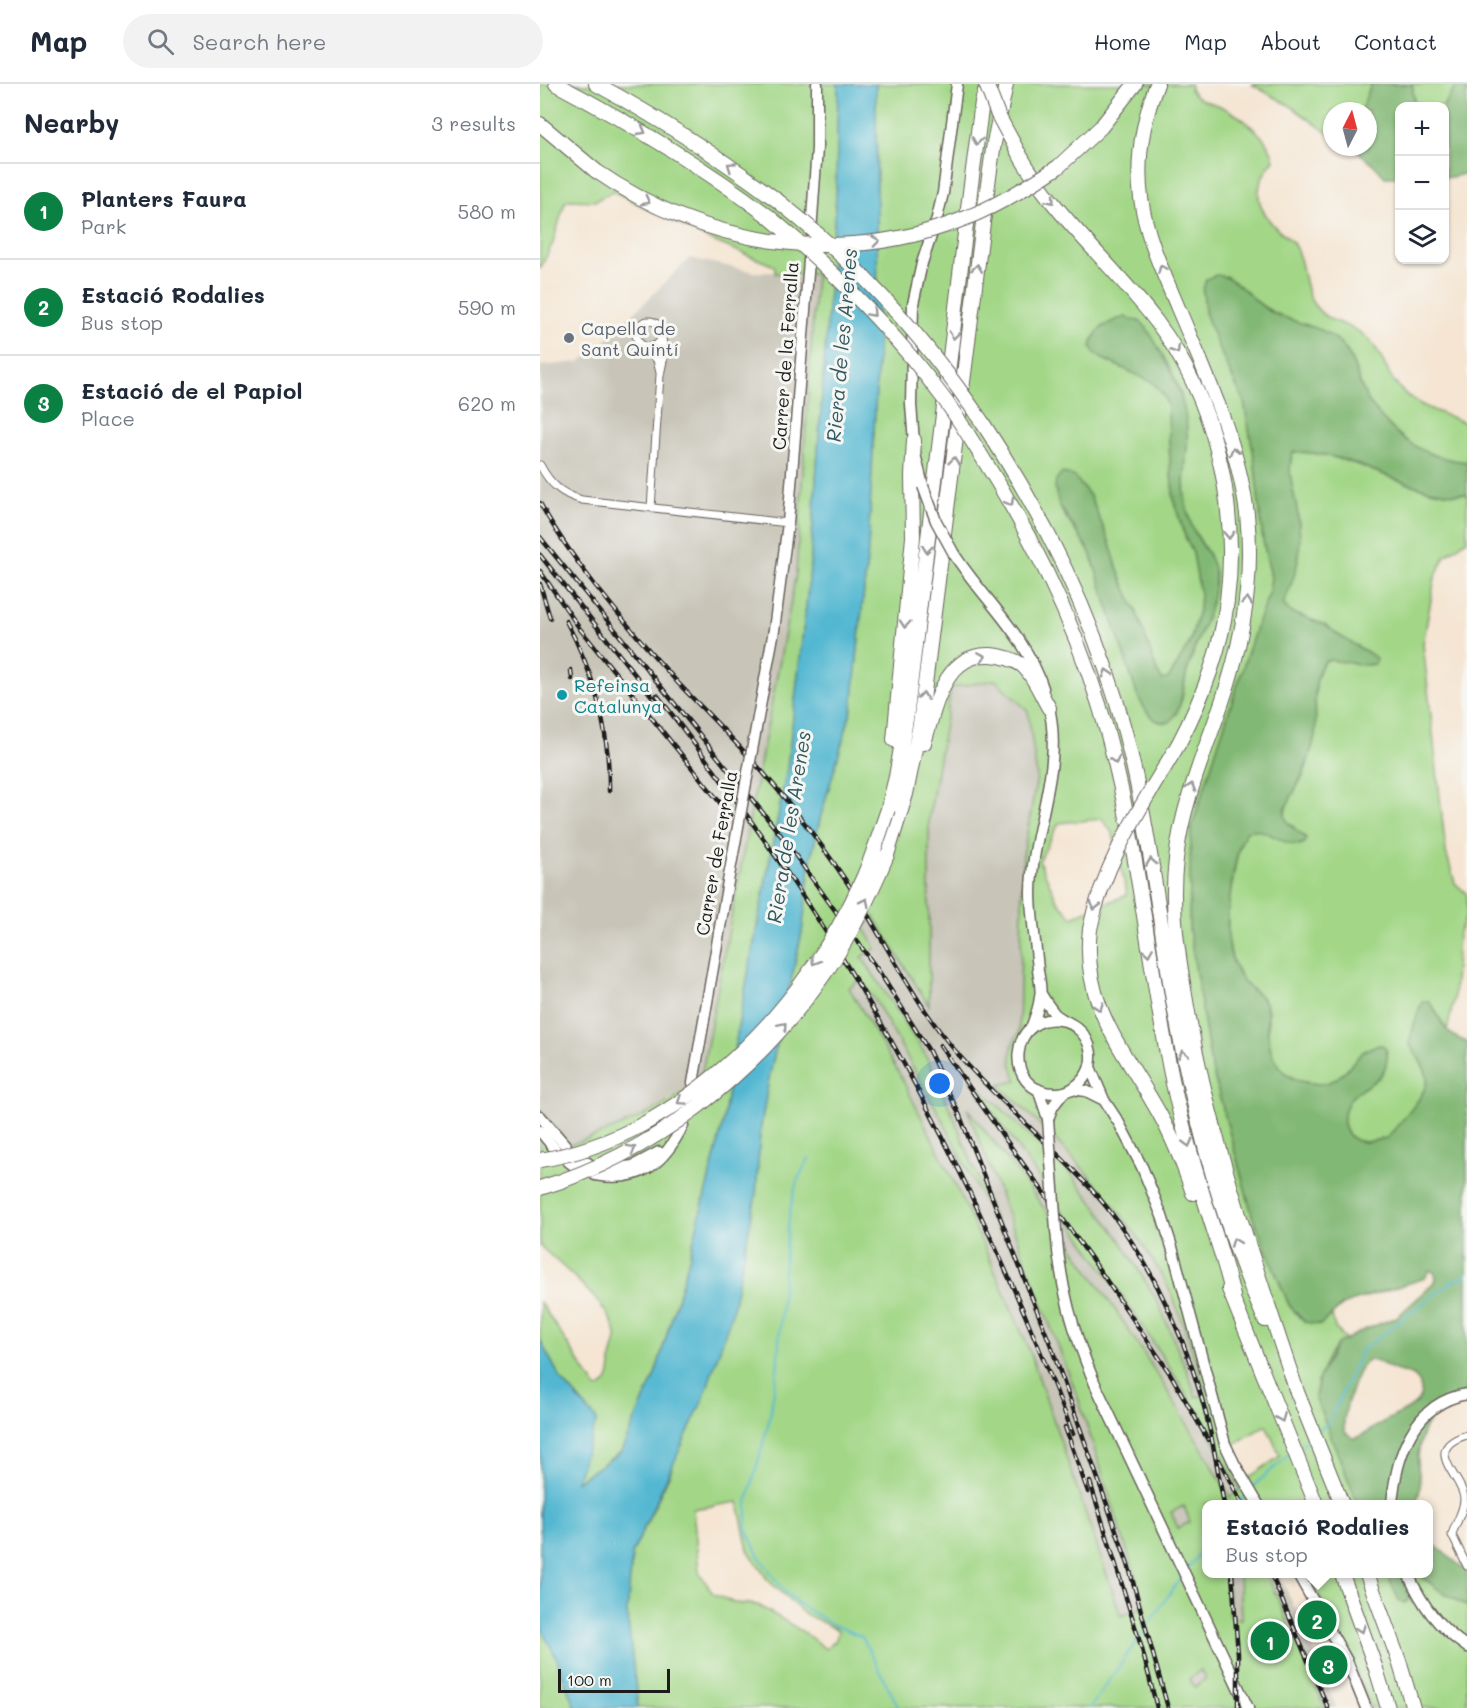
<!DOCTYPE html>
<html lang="en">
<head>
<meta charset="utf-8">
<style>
	:root { --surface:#fff; --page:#f2f2f3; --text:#1f2937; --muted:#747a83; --line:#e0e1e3; --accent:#0b8043 }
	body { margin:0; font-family:Mali,sans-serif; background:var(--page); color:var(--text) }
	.controls { position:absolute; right:18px; top:18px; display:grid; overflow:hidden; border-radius:12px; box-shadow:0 2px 4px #0004 }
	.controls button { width:54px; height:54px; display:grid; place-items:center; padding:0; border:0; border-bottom:2px solid var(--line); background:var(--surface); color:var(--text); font:30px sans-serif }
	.compass { position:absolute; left:783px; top:18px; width:54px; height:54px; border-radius:50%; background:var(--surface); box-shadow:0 2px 4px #0004; rotate:6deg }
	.scale { position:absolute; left:18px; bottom:15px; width:112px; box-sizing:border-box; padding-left:6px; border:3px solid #1c1c1c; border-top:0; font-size:16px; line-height:21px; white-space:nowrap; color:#1c1c1c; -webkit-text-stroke:4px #f6f6f2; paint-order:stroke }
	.you { position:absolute; left:400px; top:1000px; width:21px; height:21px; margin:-15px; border:4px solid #fff; border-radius:50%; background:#1a73e8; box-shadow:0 0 0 9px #1a73e833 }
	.badge { display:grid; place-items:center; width:39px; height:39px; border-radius:50%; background:var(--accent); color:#fff; font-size:20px; font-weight:700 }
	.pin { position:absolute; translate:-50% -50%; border:3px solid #fff; box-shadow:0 2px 6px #0006 }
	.popup { position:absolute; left:662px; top:1416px; width:231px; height:78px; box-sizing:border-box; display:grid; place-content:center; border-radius:12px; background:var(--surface); filter:drop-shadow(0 2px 4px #0005); font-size:20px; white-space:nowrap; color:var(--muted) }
	.popup b { font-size:22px; color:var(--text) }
	.popup::after { content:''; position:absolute; left:50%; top:100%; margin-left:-12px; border:12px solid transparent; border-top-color:var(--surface) }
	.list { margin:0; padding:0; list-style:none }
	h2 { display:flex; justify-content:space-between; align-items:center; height:78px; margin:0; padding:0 24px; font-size:26px }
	h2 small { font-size:20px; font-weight:400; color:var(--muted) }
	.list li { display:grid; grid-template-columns:39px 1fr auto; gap:18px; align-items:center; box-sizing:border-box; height:96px; padding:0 24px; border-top:2px solid var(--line) }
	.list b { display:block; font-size:22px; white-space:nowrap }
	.list p { margin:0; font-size:20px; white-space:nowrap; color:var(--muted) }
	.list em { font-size:20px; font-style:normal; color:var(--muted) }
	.icon { flex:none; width:33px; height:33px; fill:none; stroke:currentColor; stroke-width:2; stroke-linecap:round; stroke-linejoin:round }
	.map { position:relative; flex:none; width:927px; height:1624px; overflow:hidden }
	header { display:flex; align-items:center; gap:36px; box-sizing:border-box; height:84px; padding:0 30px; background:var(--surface); border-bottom:2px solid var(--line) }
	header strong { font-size:28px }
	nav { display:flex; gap:33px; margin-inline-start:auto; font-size:21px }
	.search { width:420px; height:54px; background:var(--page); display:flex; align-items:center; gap:15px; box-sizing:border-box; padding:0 21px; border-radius:33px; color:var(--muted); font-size:22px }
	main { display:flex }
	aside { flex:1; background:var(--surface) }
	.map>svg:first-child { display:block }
</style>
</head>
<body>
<header>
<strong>Map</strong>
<div class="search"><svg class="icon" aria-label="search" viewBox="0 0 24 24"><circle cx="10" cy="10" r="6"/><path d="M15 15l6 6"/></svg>Search here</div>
<nav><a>Home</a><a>Map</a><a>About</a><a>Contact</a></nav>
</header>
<main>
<aside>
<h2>Nearby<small>3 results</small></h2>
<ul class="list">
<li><span class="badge">1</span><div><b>Planters Faura</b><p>Park</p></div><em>580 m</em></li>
<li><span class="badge">2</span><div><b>Estació Rodalies</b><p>Bus stop</p></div><em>590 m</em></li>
<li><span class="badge">3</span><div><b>Estació de el Papiol</b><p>Place</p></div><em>620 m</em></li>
</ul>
</aside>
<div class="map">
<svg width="927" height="1624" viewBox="0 0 927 1624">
	<rect width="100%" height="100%" fill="#f6f6f2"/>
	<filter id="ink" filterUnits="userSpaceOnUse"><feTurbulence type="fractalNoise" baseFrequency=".0167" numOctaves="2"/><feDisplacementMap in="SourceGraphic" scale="12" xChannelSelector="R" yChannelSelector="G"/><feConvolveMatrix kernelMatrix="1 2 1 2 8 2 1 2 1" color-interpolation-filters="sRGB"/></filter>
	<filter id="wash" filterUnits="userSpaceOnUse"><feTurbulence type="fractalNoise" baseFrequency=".008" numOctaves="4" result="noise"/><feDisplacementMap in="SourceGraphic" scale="24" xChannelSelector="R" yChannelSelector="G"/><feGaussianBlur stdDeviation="1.35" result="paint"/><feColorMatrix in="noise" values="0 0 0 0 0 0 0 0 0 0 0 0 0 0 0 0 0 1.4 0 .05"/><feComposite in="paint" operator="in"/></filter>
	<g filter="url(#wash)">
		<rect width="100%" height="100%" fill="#f5e5d2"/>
		<path fill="#c8c4b8" d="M150 174 214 188 276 189 256 490 162 988 156 999 109 1028 62 1051 29 1061 0 1026V282L39 278 56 266Z
			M454 596 488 627 497 693 483 772 479 949 474 956 471 985 477 998 459 1001 522 1061 567 1110 615 1181 646 1248 667 1311 656 1313 649 1292 618 1218 578 1152 532 1091 432 998 594 1229 662 1334 700 1406 690 1413 646 1334 573 1220 470 1077 428 1026 538 1314 605 1522 580 1533 538 1406 490 1268 446 1167 412 1094 360 991 308 904 320 896 335 916 403 1037 456 1143 413 1031 385 970 322 873 324 843 334 833 389 921V734L411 604Z
			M644 1422 651 1438 638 1444 631 1428Z
			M686 1490H699L702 1535 690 1534Z
			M727 1490H739L772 1562 796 1624H785Z
			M661 1586 667 1594 655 1603 649 1595Z"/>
		<path fill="#a3d787" stroke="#607a52" stroke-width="1.5" fill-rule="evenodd" d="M0 0H298L296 111 269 496 247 685 199 938 183 1039 149 1175 115 1291 81 1368 35 1398 57 1336 21 1295 0 1256V1218L57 1305C69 1301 71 1290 71 1278 71 1268 77 1258 76 1251 74 1225 19 1179 0 1162V1026L29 1061C64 1050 144 1020 162 988L256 490 276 190 235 189V183L232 181 168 155 73 107 55 117 30 116 25 118 13 159 0 185Z
			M336 0H651L650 5C658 18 670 17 682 23 702 32 730 54 734 76 711 102 715 124 739 147 744 151 749 154 753 159 765 178 762 199 771 216 788 244 806 235 826 253 839 264 844 282 853 296 869 321 901 329 927 339V378C886 374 868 362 841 333 834 325 827 317 823 307 815 288 813 268 796 255 777 242 753 239 733 228 716 220 702 204 686 192L663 206 665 228 690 289 704 318 714 372 723 457 731 493 729 510 717 540 651 745 649 844 671 981 713 1134 749 1221 760 1234 780 1241 792 1231 795 1244 806 1255 797 1260 788 1273 779 1294 775 1313 818 1420H666V1490H686L690 1533 701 1535 699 1490H727L785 1624H98L87 1528 92 1470 130 1390 216 1111 220 1048 229 994 262 848 271 775 280 735 312 624 328 465 338 265ZM577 235 606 244 632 288 641 310 647 360 644 392 645 417 652 443 670 473 672 514 646 591 642 615 636 631 598 613 550 468 522 428 515 404 550 412 569 457 579 489 597 529 617 587 622 596 630 594 650 558 659 526 660 510 653 469 646 455 634 418 630 380 628 323 623 310 612 298 561 274 562 243ZM455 596 488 627 497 693 483 772 479 948C468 964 469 980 477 997L459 1001C519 1058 571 1108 615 1180 639 1219 653 1267 666 1311L656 1313 649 1292 618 1218 578 1152 532 1091 429 994 594 1229 662 1334 700 1406 690 1413C613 1276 526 1146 427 1024L538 1314 605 1522 581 1532 490 1268 446 1167 412 1094 360 991 309 904 320 896 335 916 403 1037 461 1152 413 1031 385 970 322 873 336 864 324 843 334 833 389 922V734L411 604ZM562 735 573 750 587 811 532 833 517 816 499 777 519 739ZM726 1341 740 1372 708 1394 693 1372 691 1362ZM198 1418 208 1466 227 1495 263 1529 298 1546 296 1556 286 1565 262 1547 218 1521 195 1519 173 1510 159 1488 153 1425ZM644 1422 650 1438 638 1444 631 1428ZM661 1586 666 1594 655 1603 649 1595Z
			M711 0H831L821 27H792V52L749 21Z
			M872 0H918L903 22H875Z
			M753 368C814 367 866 412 927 410V456L905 472 895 493 883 560 906 768 915 799 927 810V829L918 851 914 915 907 947 893 922C876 934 875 940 869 959 875 969 884 980 887 992 891 1008 857 1041 847 1054 840 1055 831 1058 824 1058 801 1056 800 1031 810 1015 818 1005 831 1001 840 992 846 986 847 978 847 970L831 963C814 973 803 1000 781 1000 756 1000 732 986 728 959 727 948 730 934 727 923 723 910 710 906 703 896 681 866 687 824 694 790 696 775 699 759 707 747 726 741 742 759 760 761L754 743 746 736C741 720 758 705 764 690 768 679 771 666 774 654 779 630 769 597 785 577L791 576 830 581 832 571 800 552 785 541 750 528 743 520C756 491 762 465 758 433 756 411 745 389 753 368Z
			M768 1490H847L857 1512 874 1490H878L901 1507 927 1522V1624H831L808 1569Z
			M0 1533 2 1546 16 1573 35 1624H0Z"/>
		<path fill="#82b874" stroke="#4f6a48" stroke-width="1.5" fill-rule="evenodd" d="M831 0H872L875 22H860L859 93H845L834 81 812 63H828V27H821Z
			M918 0H927V89L913 93H905L904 22H903Z
			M676 191C698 193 710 215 728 226 749 239 781 240 799 258 813 272 815 288 823 306 827 318 836 327 844 336 866 362 893 375 927 378V410C866 412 814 366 753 368 745 389 756 411 758 433 763 467 757 489 743 520L750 528 785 541 800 552 832 571 836 574 835 580 825 581 790 576 785 577C769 596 778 628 775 651 770 678 758 701 745 725 743 741 756 744 766 754L765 759C745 767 729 741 707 747 699 758 697 772 694 786 688 820 680 866 703 897 710 907 724 911 727 924 728 928 727 933 727 938 728 962 733 989 760 997 811 1012 807 962 842 961L846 964C848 974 847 983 841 991 833 1001 819 1004 811 1014 799 1030 801 1056 824 1058 831 1058 840 1055 847 1054 857 1041 891 1008 887 992 884 980 875 969 869 959 872 949 878 923 883 917H889C902 936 902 950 927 958V1317C893 1323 880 1341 878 1375 877 1394 886 1401 874 1420H818L775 1313 779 1294 797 1260 824 1246 857 1233 895 1198 896 1193 894 1188 889 1187 885 1194 804 1220 780 1241 765 1238 749 1221 713 1134 671 981 649 844 651 745 717 540 729 510 731 493 723 457 714 372 704 318 676 258 665 228 663 206 666 195ZM828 1276C842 1277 846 1283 858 1287 861 1288 864 1288 867 1289 873 1291 879 1295 880 1301 887 1322 858 1329 845 1337 835 1342 823 1353 813 1354L805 1348C800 1335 816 1285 828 1276Z
			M585 233 601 238 606 243C629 280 650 317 647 361 646 383 641 403 647 425 648 430 650 437 652 442 658 459 674 472 675 491 676 526 653 558 646 591 642 608 642 624 630 638 612 641 606 627 598 613L550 468 519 421 515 404 516 396 521 389 528 390 535 393 550 412 569 457 579 489 597 529 617 587 622 596 629 594 650 558 659 526 660 510 653 469 646 455 634 418 630 380 628 323 623 310 612 298 561 274 555 270 551 263C553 245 569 238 585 233Z
			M888 1456 927 1487V1522L901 1507 878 1490H888Z
			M847 1490H874L872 1493C874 1504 876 1514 864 1519L859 1516Z"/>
		<path fill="#53b7d1" stroke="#386a76" stroke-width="1.5" d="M298 0H336L338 265 328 465 312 624 280 735 271 775 262 848 229 994 220 1048 216 1111 192 1229 164 1313 92 1470 87 1528 98 1624H35L16 1573 2 1546 0 1533V1256L21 1295 57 1336 36 1398 81 1368 115 1291 149 1175 183 1039 199 938 247 685 269 496 296 111Z"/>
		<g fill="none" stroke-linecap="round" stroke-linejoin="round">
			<path stroke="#53b7d1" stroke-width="2" d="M269 1074 257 1097 250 1126 245 1170 237 1287 229 1337 207 1419V1447L218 1471 244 1507 260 1521 292 1540 322 1553 359 1624
				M778 1347 789 1338 821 1267 911 1198 927 1191
				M758 1364 769 1354
				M712 1403 751 1369
				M698 1420 707 1409
				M647 1485 666 1461
				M550 1624 642 1492"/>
		</g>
	</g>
	<g filter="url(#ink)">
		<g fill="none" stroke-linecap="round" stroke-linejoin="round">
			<g stroke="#68625c" stroke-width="9">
				<path id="street" d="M96 250a13 13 0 1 1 26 0a13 13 0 1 1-26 0Z
					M105 262 117 276 120 289
					M0 381C10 400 21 410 42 416L248 439
					M111 424 120 291 124 272 122 252
					M927 1351C879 1365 924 1393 924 1415 924 1428 915 1439 912 1451L927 1482"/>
			</g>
			<g stroke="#68625c" stroke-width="13">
				<path id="secondary" d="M271 148 277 64V0
					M383 402 375 370 371 321 373 220 382 179 397 134 403 109 417 0
					M414 470C443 515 486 551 503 604
					M234 546 248 439 270 164
					M501 910C505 917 509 923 514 929 521 936 530 938 537 944 552 956 556 978 544 994 538 1002 528 1009 517 1009 460 1011 469 923 525 937
					M491 944C495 934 499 924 500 913 502 904 499 895 498 886 496 860 491 834 491 808 492 742 525 685 508 619
					M550 983 564 1016 579 1039 602 1083 622 1132 632 1163 685 1360 694 1379 718 1420
					M153 999 187 803
					M498 1005 508 1035
					M532 1005 546 1007 564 1016
					M0 1032 26 1062
					M508 1035 513 1022 524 1008
					M0 1047 15 1065
					M39 1075 48 1079
					M28 1077 37 1084
					M69 1085 93 1082 119 1068
					M55 1091C100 1099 124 1080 143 1041
					M516 1146C520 1203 533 1248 555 1300L708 1624
					M852 1420C856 1372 873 1319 927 1310
					M758 1490 807 1577 826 1624
					M868 1490C883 1522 897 1542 927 1563"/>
			</g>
			<g stroke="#68625c" stroke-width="16">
				<path id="highway" d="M16 0C90 39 161 81 228 132
					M56 0C121 35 178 72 238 117
					M617 0C603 36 596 75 601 114 606 153 623 188 638 224 666 290 698 358 707 430 714 495 703 557 682 618 664 670 642 720 636 775 630 823 638 870 646 917 669 1053 715 1181 758 1311
					M0 40 56 87
					M478 68C514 132 572 179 616 237 675 315 699 420 687 517 681 566 662 615 639 659
					M518 83 561 43 595 0
					M442 338C512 444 567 561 594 685 611 761 620 839 633 916 652 1024 680 1135 725 1236
					M439 368C502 467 551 572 577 687 600 785 610 886 630 985 639 1031 652 1076 666 1121 675 1151 686 1181 693 1212
					M354 656 373 453 372 391 374 356
					M384 659C395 624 404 568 451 571 462 572 473 575 482 581 494 591 501 611 509 624
					M348 725 356 693 366 635 430 108 442 18 447 0
					M347 771 366 710 380 640 447 107 454 59 466 0
					M550 845C541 921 585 967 619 1029 633 1054 644 1082 653 1109
					M689 1205 776 1420
					M755 1303 802 1420
					M802 1490 836 1585 848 1624
					M827 1490 859 1577 873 1624"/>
			</g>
			<use href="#street" stroke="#fff" stroke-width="7"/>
			<use href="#secondary" stroke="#fff" stroke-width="10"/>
			<use href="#highway" stroke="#fff" stroke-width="14"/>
			<g stroke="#1c1c1c" stroke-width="4.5">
				<path id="rail" d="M0 419C16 449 35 475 55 501 82 535 110 568 139 600 166 628 194 656 220 685 261 732 298 781 330 835 352 872 372 910 398 945 442 1005 502 1050 552 1106 602 1161 640 1240 661 1312 672 1347 677 1384 684 1420
					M0 453 240 750 340 889 389 967 420 1032 511 1262 588 1480 628 1624
					M0 471 119 621
					M0 487 40 545 190 731
					M0 500 10 534
					M26 537C54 589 70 647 69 707
					M31 586 32 595
					M117 611C179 691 239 773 293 859 390 1013 468 1180 533 1350
					M400 961 463 1052 556 1181 631 1291 668 1356
					M525 1343 548 1408
					M679 1376 702 1420
					M550 1398 602 1565 617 1624
					M692 1490 698 1570V1624
					M731 1490 788 1624"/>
			</g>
			<use href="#rail" stroke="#f6f6f2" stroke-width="2" stroke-dasharray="7" stroke-linecap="butt"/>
			<g stroke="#68625c" stroke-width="13" stroke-linecap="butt">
				<path id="secondary-bridge" d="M383 402 396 437 414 470
					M187 803 234 546
					M508 1035 516 1146"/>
			</g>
			<g stroke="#68625c" stroke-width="16" stroke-linecap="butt">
				<path id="highway-bridge" d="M446 0 458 31 478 68
					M56 87C165 162 302 184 426 134 459 121 488 103 518 83
					M238 117C321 183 382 250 442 338
					M228 132C292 185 351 244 401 311 415 329 427 349 439 368
					M550 845C564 776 604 719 639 659
					M0 1076C143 1053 267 922 323 794 333 772 340 748 348 725
					M0 1104C113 1070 213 991 280 896 308 858 329 814 347 771"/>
			</g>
			<use href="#secondary-bridge" stroke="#fff" stroke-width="10"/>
			<use href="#highway-bridge" stroke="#fff" stroke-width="14"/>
		</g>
		<defs><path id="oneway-chevron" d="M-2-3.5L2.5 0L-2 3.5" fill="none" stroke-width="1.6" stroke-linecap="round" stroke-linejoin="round" transform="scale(1.5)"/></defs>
		<g stroke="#999">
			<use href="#oneway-chevron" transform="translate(102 47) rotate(30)"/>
			<use href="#oneway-chevron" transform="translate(437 57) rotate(98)"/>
			<use href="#oneway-chevron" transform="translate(191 82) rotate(-145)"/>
			<use href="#oneway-chevron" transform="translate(511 116) rotate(50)"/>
			<use href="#oneway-chevron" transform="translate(106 117) rotate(27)"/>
			<use href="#oneway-chevron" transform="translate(336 157) rotate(-8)"/>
			<use href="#oneway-chevron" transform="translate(437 184) rotate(-83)"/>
			<use href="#oneway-chevron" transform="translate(622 185) rotate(-113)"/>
			<use href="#oneway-chevron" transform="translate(332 229) rotate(47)"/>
			<use href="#oneway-chevron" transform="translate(414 251) rotate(97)"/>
			<use href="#oneway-chevron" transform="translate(636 266) rotate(58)"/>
			<use href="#oneway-chevron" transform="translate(694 367) rotate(-106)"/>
			<use href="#oneway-chevron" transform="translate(414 377) rotate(-83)"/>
			<use href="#oneway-chevron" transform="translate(470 418) rotate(60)"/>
			<use href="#oneway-chevron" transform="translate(689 451) rotate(88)"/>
			<use href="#oneway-chevron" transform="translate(387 465) rotate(97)"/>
			<use href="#oneway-chevron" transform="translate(707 517) rotate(-84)"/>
			<use href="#oneway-chevron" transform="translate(365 540) rotate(95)"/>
			<use href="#oneway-chevron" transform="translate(442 573) rotate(-9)"/>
			<use href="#oneway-chevron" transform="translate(567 589) rotate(-108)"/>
			<use href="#oneway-chevron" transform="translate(383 612) rotate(-83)"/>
			<use href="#oneway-chevron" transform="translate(575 676) rotate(76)"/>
			<use href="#oneway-chevron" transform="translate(651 703) rotate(-72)"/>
			<use href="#oneway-chevron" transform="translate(611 778) rotate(-99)"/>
			<use href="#oneway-chevron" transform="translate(325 818) rotate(-64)"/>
			<use href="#oneway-chevron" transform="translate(555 822) rotate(105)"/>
			<use href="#oneway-chevron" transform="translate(608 868) rotate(81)"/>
			<use href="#oneway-chevron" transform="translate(275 877) rotate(122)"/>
			<use href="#oneway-chevron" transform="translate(559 923) rotate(71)"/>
			<use href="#oneway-chevron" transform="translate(243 942) rotate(-49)"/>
			<use href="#oneway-chevron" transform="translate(643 970) rotate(-102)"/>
			<use href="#oneway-chevron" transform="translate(141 1017) rotate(146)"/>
			<use href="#oneway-chevron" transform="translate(648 1059) rotate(75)"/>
			<use href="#oneway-chevron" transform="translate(92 1065) rotate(-29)"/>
			<use href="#oneway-chevron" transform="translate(695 1158) rotate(-110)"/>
			<use href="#oneway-chevron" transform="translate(741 1334) rotate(68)"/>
			<use href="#oneway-chevron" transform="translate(821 1545) rotate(70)"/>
		</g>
	</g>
	<circle fill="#6b7280" stroke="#f6f6f2" stroke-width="2" cx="29" cy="254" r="6"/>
	<circle fill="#0f9aa8" stroke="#f6f6f2" stroke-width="2" cx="22" cy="611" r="6"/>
	<g text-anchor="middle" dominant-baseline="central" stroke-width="6" stroke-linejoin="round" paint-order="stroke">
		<g font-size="18" fill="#5b616d" stroke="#f6f6f2" text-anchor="start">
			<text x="41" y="244">Capella de<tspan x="41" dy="21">Sant Quintí</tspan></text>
		</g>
		<g font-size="18" fill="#1c1c1c" stroke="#f6f6f2">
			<text transform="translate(245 272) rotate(-86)">Carrer de la Ferralla</text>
			<text transform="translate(176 769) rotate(-80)">Carrer de Ferralla</text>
		</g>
		<g font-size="18" fill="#0d838f" stroke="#f6f6f2" text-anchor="start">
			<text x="34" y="601">Refeinsa<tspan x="34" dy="21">Catalunya</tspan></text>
		</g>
		<g font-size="20" font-style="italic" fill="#325a64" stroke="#f6f6f2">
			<text transform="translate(301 261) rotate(-85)">Riera de les Arenes</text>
			<text transform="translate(248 743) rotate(-81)">Riera de les Arenes</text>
		</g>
	</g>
</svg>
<div class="controls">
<button>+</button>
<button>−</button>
<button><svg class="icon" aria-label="layers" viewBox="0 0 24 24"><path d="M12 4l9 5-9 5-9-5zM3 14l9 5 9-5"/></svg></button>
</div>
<svg class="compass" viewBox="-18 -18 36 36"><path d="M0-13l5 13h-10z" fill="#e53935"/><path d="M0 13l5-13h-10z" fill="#747a83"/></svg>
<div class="scale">100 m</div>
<div class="you"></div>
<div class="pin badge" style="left:730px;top:1557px">1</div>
<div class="pin badge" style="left:777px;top:1536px">2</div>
<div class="popup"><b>Estació Rodalies</b>Bus stop</div>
<div class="pin badge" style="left:788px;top:1581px">3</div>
</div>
</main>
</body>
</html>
